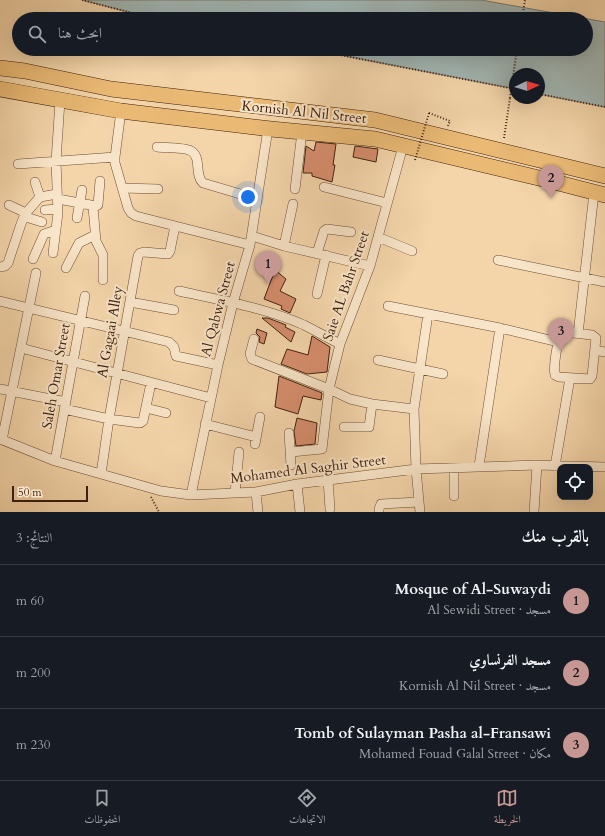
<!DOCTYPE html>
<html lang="ar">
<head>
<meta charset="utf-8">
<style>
	:root { --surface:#171b24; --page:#242831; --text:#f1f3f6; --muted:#9ea1a6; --line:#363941; --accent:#c59692 }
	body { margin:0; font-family:Cardo,Amiri,serif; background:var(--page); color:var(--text); direction:rtl }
	.controls { position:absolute; right:12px; bottom:12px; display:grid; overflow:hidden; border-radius:8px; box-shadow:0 4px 16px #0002 }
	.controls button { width:36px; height:36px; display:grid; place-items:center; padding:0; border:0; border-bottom:1px solid var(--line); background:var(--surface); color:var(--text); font:20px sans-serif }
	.compass { position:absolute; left:509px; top:68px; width:36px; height:36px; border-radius:50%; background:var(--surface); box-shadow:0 4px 16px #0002; rotate:86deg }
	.scale { position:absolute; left:12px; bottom:10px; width:76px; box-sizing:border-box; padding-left:4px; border:2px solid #40200e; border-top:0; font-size:11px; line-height:14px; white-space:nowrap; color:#40200e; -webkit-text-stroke:3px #f8e4c8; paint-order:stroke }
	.you { position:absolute; left:248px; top:197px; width:14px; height:14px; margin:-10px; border:3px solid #fff; border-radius:50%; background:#1a73e8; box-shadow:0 0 0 6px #1a73e833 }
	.badge { display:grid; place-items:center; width:26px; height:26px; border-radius:50%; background:var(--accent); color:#111; font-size:13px; font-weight:700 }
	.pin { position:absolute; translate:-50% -33px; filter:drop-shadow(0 1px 2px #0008) }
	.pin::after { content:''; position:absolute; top:21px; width:14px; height:12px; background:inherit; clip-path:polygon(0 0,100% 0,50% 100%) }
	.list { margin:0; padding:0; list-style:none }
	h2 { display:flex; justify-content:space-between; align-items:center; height:52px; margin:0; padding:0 16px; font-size:17px }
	h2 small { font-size:13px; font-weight:400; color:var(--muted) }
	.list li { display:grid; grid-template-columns:26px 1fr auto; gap:12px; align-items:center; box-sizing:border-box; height:72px; padding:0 16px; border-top:1px solid var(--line) }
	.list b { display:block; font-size:15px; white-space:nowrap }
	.list p { margin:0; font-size:13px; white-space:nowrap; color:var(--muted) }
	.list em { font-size:13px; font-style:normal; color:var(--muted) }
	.icon { flex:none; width:22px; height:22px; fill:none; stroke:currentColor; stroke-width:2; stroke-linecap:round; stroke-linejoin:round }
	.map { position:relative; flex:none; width:605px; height:512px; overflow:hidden; direction:ltr }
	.search { position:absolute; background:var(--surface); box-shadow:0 4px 16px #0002; left:12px; right:12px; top:12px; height:44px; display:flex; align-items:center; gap:10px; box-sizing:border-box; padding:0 14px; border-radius:22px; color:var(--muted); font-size:15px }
	.sheet { height:268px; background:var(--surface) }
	nav { display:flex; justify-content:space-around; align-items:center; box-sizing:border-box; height:56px; border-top:1px solid var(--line); background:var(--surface); font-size:11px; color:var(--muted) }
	nav a { display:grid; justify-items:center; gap:2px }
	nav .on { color:var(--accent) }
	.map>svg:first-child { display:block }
</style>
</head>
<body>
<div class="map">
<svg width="605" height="512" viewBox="0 0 605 512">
	<rect width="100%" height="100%" fill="#f4d5aa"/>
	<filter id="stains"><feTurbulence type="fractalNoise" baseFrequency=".005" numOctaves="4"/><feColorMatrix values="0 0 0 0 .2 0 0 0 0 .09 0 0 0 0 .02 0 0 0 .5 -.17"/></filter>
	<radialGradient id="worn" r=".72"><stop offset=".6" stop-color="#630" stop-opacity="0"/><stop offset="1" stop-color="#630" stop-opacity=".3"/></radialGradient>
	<path fill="#a1b6b4" stroke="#7a7a72" d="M82 0H481L605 22V107L539 94V74H515V89L309 49H586V19H155Z"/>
	<path fill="#d78e6e" stroke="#40200e" d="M316 142 336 144 333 165H335L332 182 312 176V173H303L306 146 314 151Z
		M355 146 378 149 376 162 353 157Z
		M275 270 286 279 280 291 296 299 290 313 281 309 282 306 264 299Z
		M262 318H268L286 325 285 327 295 332 291 342Z
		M257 329 267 333 264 344 259 342 260 337 256 333Z
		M312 336 330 347 327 372 307 374 281 364 287 349 308 355Z
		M279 376 322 393 321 400 303 396 298 414 275 407Z
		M297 418 317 423 315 444 296 446 294 431Z"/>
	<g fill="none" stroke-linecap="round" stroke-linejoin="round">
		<g stroke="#6d4d35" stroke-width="10">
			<path id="minor" d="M121 111 115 157V163L128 208 131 213 136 216 250 245
				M157 147C165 148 184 147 191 151 202 157 194 175 203 183L257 199
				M18 164 115 157
				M35 182 40 197
				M324 187 387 203
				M122 188 158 189
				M295 189 302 132
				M58 199 96 206 98 205 100 181
				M9 205 26 213
				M93 207 96 241 103 255V280
				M45 210 58 209
				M25 214 29 218 42 222
				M77 218 82 190
				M252 236 284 246 370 266
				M378 237 412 251
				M284 246 293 204
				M53 253 58 213 56 161 60 101
				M317 253 324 231 327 229 351 232
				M33 259 44 234 56 230
				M498 260 605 282
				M0 267 5 266 8 263 21 224 25 214 40 197 57 194
				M66 268 79 243 95 235
				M179 291C221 300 265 308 304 325 316 331 328 338 340 344
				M317 294 326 255
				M0 301 169 342 174 347 176 356 218 365
				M130 302 174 310
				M388 306 500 328 558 342
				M564 332 592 335 596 338 592 376 590 379 559 377 555 375C553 368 557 344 560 337 561 334 562 334 564 332Z
				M578 334 594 193
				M254 339 250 354 252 359 329 389 350 399 372 404 414 409
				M21 348 211 398
				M595 350 605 352
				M378 360 443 374
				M0 389 66 402
				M146 408 166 413
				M64 409 109 419 140 423 143 421 151 383
				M205 424 256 437
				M344 427H369L372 404
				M289 433 291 465
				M0 439 55 461 161 491 191 495 256 492 297 484 416 469 537 465 605 467
				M2 440 36 273
				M255 444 260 417
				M291 452 322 449 329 389 340 344 370 266 403 146
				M55 461 85 296
				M479 466 500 328
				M555 466 570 378
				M454 468V496
				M101 474 109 419 138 256 140 253 144 252 168 254 170 251 175 226
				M328 480 330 509
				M297 484 300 512
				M256 492 258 512
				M235 493 239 452
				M191 495 218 365 233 303 250 245 268 129
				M379 512V509L381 504 419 502
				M420 512 416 469 414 409 428 314
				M534 512 537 465"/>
		</g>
		<g stroke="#40200e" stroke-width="16">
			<path id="trunk" d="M0 68 25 71 111 89 375 120 605 176
				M0 89 121 111 271 129 375 139 543 179 605 195"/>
		</g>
		<path stroke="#40200e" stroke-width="2" stroke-dasharray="1 2" stroke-linecap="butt" d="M82 0 155 19
			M522 19 525 0
			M309 49 515 89
			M539 94 605 107
			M429 113 450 121 448 126
			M504 138 510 98
			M151 497 159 512"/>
		<use href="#minor" stroke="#f8e4c8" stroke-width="9"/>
		<use href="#trunk" stroke="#eaba75" stroke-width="15"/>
		<path stroke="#40200e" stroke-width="2" stroke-dasharray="1 2" stroke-linecap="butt" d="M510 98 517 49
			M415 160 429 113"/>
	</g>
	<g text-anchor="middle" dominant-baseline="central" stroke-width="4" stroke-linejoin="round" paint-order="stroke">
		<g font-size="14" fill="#40200e" stroke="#f8e4c8">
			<text transform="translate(304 112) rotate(6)">Kornish Al Nil Street</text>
			<text transform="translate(346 286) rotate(-71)">Saie AL Bahr Street</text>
			<text transform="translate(218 309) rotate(-75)">Al Qabwa Street</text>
			<text transform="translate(110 332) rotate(-80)">Al Gagaai Alley</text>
			<text transform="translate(56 376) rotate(-80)">Saleh Omar Street</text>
			<text transform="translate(308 469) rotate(-7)">Mohamed Al Saghir Street</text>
		</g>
	</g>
	<rect width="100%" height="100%" filter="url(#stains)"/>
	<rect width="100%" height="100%" fill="url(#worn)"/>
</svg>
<div class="controls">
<button><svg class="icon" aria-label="locate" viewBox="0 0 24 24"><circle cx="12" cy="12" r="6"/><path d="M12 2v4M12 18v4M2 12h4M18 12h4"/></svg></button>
</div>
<svg class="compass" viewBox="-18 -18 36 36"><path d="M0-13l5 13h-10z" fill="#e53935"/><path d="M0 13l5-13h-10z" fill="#9ea1a6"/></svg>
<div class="scale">50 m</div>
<div class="you"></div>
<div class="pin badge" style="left:268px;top:284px">1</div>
<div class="pin badge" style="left:551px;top:198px">2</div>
<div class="pin badge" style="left:561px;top:351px">3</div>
<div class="search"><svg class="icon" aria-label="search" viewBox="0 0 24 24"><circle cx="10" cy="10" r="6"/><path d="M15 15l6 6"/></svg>ابحث هنا</div>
</div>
<section class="sheet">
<h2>بالقرب منك<small>النتائج: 3</small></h2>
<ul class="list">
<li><span class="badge">1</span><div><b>Mosque of Al-Suwaydi</b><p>مسجد · Al Sewidi Street</p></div><em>60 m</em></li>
<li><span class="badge">2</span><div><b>مسجد الفرنساوي</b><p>مسجد · Kornish Al Nil Street</p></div><em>200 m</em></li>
<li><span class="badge">3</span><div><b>Tomb of Sulayman Pasha al-Fransawi</b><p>مكان · Mohamed Fouad Galal Street</p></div><em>230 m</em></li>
</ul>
</section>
<nav>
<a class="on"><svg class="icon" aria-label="map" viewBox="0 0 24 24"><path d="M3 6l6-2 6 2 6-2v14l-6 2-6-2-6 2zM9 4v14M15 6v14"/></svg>الخريطة</a>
<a><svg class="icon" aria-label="directions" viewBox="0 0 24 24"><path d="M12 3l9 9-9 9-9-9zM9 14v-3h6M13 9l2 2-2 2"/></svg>الاتجاهات</a>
<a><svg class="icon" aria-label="saved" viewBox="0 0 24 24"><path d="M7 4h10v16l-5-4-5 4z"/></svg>المحفوظات</a>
</nav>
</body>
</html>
